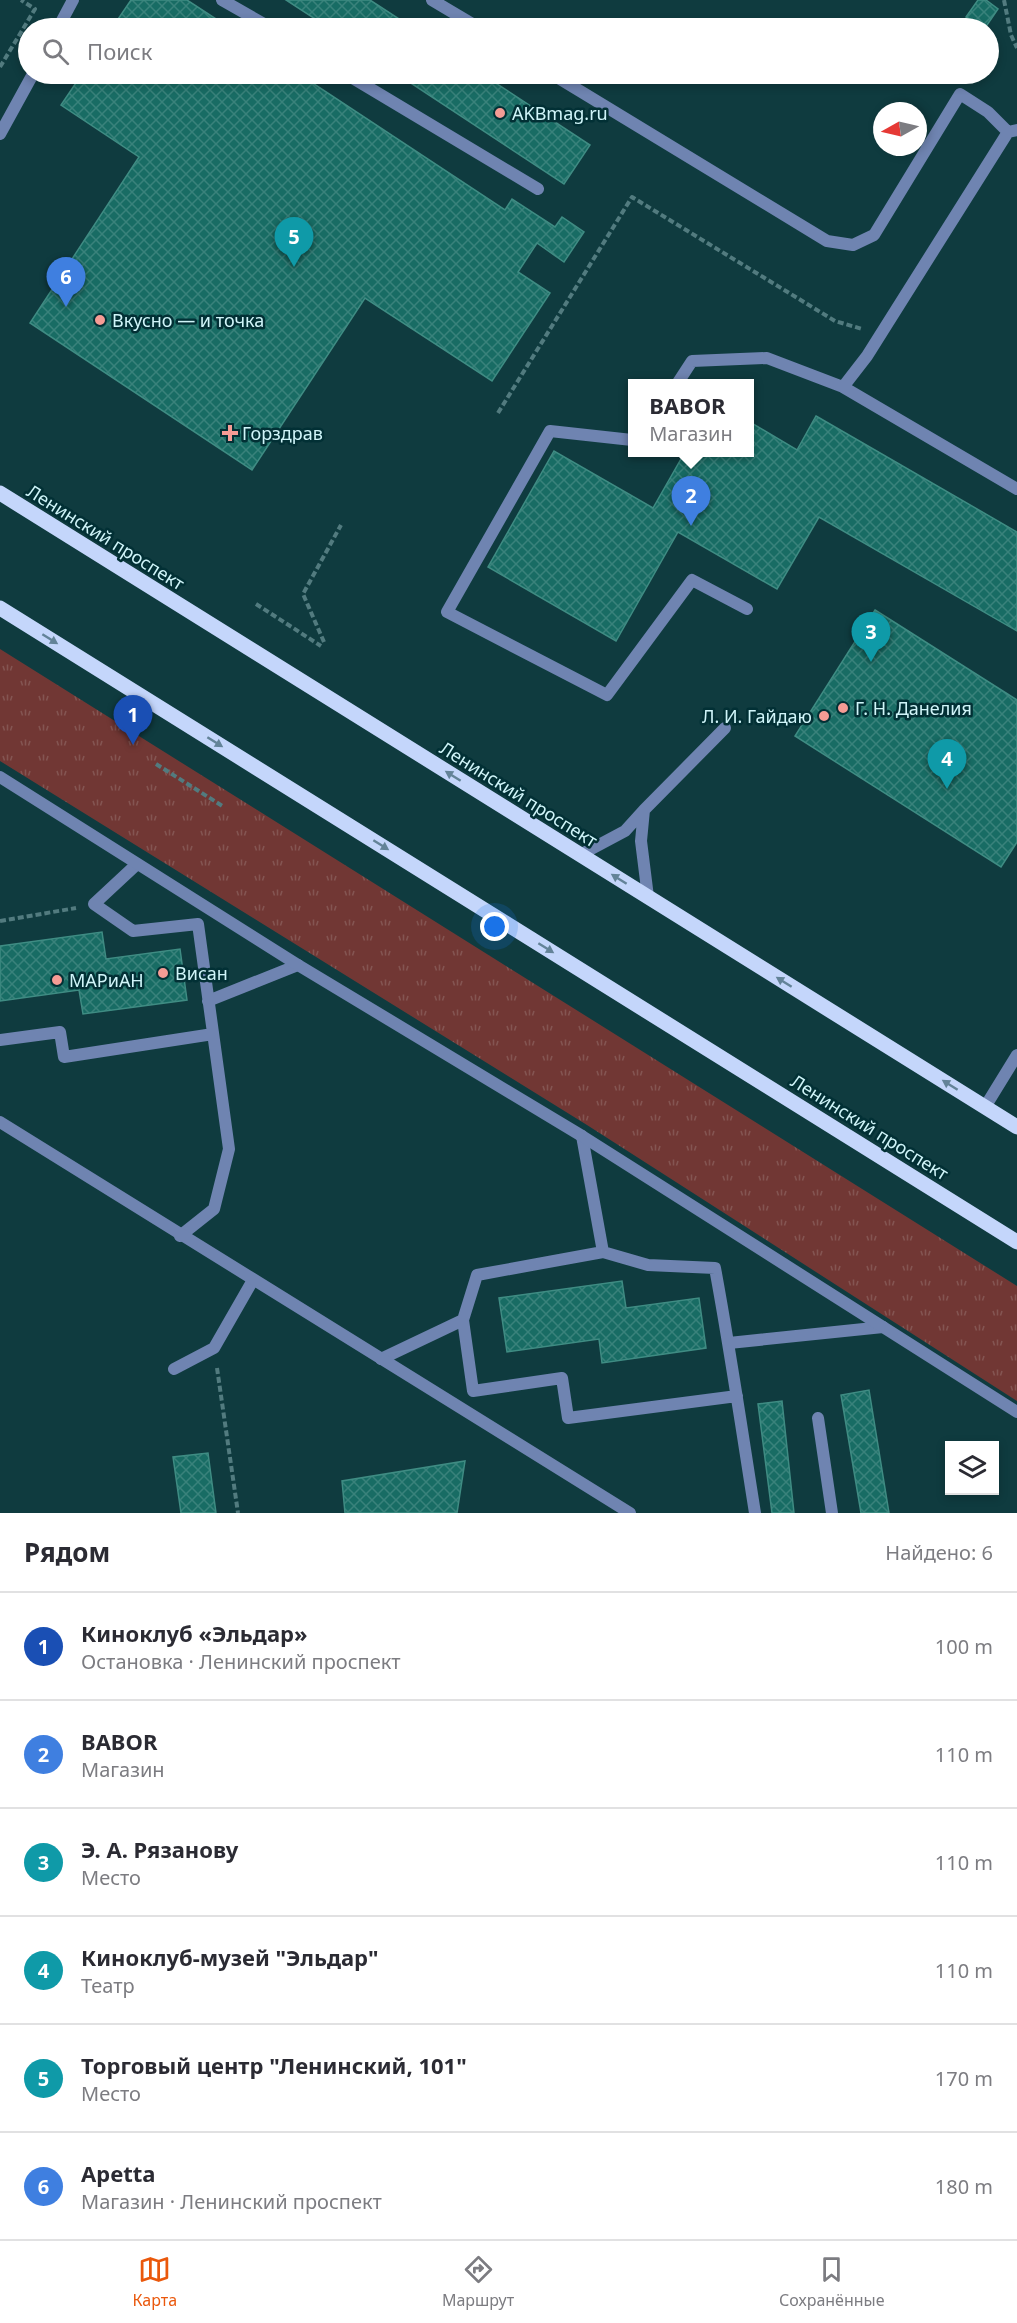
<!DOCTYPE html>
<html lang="ru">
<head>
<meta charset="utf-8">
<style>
	:root { --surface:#fff; --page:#f2f2f3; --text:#2b2b33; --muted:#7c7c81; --line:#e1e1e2; --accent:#ea580c }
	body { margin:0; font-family:"Noto Sans",sans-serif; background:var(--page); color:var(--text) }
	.controls { position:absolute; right:18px; bottom:18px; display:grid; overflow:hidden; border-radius:0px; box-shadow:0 3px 9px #0003 }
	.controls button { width:54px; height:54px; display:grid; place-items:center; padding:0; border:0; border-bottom:2px solid var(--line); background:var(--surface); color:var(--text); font:30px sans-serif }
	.compass { position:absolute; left:873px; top:102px; width:54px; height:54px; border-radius:50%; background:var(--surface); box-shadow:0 3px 9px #0003; rotate:262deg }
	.you { position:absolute; left:495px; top:927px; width:21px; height:21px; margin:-15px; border:4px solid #fff; border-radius:50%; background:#1a73e8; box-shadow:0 0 0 9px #1a73e833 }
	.badge { display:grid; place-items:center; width:39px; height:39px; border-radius:50%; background:var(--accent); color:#fff; font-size:20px; font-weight:700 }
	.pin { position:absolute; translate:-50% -50px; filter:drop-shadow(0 2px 3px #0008) }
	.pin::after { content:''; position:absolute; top:32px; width:21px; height:18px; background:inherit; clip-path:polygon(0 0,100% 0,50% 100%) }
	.popup { position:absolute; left:628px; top:379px; width:126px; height:78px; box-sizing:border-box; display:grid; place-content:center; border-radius:0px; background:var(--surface); filter:drop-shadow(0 2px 4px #0005); font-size:20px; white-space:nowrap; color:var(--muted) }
	.popup b { font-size:22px; color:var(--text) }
	.popup::after { content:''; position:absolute; left:50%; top:100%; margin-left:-12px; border:12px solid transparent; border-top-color:var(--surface) }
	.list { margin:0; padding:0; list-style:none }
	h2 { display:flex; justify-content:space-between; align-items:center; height:78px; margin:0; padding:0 24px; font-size:26px }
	h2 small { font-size:20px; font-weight:400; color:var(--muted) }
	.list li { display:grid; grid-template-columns:39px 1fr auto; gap:18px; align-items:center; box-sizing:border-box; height:108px; padding:0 24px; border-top:2px solid var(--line) }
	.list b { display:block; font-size:22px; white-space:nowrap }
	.list p { margin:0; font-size:20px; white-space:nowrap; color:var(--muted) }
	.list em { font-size:20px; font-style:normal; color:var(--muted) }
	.icon { flex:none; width:33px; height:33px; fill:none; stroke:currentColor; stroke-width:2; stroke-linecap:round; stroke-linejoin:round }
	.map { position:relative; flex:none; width:1017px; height:1513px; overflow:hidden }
	.search { position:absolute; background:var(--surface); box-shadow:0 3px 9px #0003; left:18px; right:18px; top:18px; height:66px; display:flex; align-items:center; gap:15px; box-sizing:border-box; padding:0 21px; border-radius:33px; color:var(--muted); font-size:22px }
	.sheet { height:726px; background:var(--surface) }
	nav { display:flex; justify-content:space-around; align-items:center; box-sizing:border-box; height:84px; border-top:2px solid var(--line); background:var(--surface); font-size:16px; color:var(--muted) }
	nav a { display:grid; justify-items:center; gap:3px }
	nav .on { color:var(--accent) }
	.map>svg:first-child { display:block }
</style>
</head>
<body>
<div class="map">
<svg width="1017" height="1513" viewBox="0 0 1017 1513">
	<defs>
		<pattern id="grass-tufts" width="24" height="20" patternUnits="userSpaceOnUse" patternTransform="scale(1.5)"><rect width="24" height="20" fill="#713734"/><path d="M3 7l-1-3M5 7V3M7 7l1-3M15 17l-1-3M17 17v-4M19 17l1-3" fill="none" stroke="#845552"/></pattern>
		<pattern id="building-cross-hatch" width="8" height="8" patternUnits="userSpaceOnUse" patternTransform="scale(1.5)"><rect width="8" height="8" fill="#186c64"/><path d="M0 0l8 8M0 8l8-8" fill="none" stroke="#39827b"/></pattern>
	</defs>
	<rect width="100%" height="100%" fill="#0f3b3f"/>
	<path fill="url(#grass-tufts)" d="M0 649 1017 1286V1401L587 1125 0 761Z"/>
	<path fill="url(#building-cross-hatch)" stroke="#3f8c83" stroke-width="1.5" d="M131 0H187L230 28H112Z
		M286 0H370L413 28H329Z
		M978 0H986L998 9 985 28 966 17Z
		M82 74H299L505 210 512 199 555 227 562 217 584 232 564 262 537 243 518 272 550 293 492 381 365 298 252 470 30 323 139 157 61 105Z
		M397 74H482L590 145 564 184Z
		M816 416 1017 532V631L819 517 777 589 678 532 616 641 488 567 554 451 653 508 685 452H750V422L797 450Z
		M875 610 1017 700V842L1001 867 795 736Z
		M102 932 106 959 180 949 187 1000 83 1014 79 990 0 1001V946Z
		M622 1281 626 1308 699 1298 706 1348 602 1363 599 1339 507 1352 499 1298Z
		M869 1390 889 1513H861L841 1395Z
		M782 1401 794 1513H772L758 1404Z
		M208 1453 216 1513H181L173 1457Z
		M465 1461 457 1513H345L342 1481Z"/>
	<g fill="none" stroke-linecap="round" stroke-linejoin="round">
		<path stroke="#527b7f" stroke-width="4" stroke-dasharray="6 3" stroke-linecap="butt" d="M1004 0 1011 35 1017 48
			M0 67 35 9 21 0
			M498 413 632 197 835 321 862 329
			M256 604 321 646
			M324 642 303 594 341 525
			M156 764 224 807
			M0 921 76 908
			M217 1368 238 1513"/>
		<path stroke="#6f84b1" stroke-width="12" d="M222 0 271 28
			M432 0 479 28
			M58 28 73 0
			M346 74 538 189
			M552 74 827 241 853 245 874 235 960 94 988 112 1008 132
			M1017 130 1008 132 867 356 843 387 1017 489
			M0 134 33 74
			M677 384 692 361 767 358 843 387
			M632 440 550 431 447 612 607 695 692 580 747 609
			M580 855 625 831 644 810
			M137 864 94 904 133 931 198 924 229 1149 214 1209 180 1236
			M648 897 641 841 644 810 725 728
			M208 1001 298 965
			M0 1040 60 1032 64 1057 213 1034
			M985 1107 1017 1055
			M582 1136 603 1252
			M729 1343 883 1327
			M381 1359 463 1320
			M174 1369 214 1348 253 1280
			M737 1396 568 1418 562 1378 473 1391 463 1320 477 1275 603 1252 648 1265 715 1268C730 1349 742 1431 755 1513
			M818 1418 832 1513"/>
		<path stroke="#6f84b1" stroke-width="12" d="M0 777 298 965 582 1136 1017 1412
			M0 1122 630 1513"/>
		<path stroke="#c4d6fb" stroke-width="15" d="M0 493 1017 1127
			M0 608 1017 1242"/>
	</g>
	<defs><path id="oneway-solid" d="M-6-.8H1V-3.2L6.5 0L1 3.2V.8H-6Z" transform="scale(1.5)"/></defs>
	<g fill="#638398">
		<use href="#oneway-solid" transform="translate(50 639) rotate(32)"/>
		<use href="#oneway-solid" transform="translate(215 742) rotate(32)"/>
		<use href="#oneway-solid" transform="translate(453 776) rotate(-148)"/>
		<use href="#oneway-solid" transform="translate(381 845) rotate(32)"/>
		<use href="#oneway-solid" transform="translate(619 879) rotate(-148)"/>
		<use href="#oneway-solid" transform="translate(546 948) rotate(32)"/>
		<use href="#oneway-solid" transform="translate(784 982) rotate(-148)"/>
		<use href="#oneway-solid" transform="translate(950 1085) rotate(-148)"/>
	</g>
	<g fill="#f59c95" stroke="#023035" stroke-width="2">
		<circle cx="500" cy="113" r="6"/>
		<circle cx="100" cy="320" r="6"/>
		<path d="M227 424h6v6h6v6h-6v6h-6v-6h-6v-6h6z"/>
		<circle cx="843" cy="708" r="6"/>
		<circle cx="824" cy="716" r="6"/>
		<circle cx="163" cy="973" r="6"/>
		<circle cx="57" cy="980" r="6"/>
	</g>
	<g text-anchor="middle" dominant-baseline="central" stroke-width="5" stroke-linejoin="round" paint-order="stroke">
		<g font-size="18" fill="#d0f5f9" stroke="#023035" text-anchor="start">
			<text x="512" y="113">AKBmag.ru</text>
			<text x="112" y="320">Вкусно — и точка</text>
			<text x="242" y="433">Горздрав</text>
			<text x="855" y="708">Г. Н. Данелия</text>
			<text x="812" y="716" text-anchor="end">Л. И. Гайдаю</text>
			<text x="175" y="973">Висан</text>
			<text x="69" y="980">МАРиАН</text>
		</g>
		<g font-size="18" fill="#d0f5f9" stroke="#023035">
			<text transform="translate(106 537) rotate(32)">Ленинский проспект</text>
			<text transform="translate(519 794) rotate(32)">Ленинский проспект</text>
			<text transform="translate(870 1127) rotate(32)">Ленинский проспект</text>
		</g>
	</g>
</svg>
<div class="controls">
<button><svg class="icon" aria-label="layers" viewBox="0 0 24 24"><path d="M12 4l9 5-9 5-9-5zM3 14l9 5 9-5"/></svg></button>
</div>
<svg class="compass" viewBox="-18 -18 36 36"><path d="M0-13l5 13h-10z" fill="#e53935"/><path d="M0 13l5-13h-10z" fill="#7c7c81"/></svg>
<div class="you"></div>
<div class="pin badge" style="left:133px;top:745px;background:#1a4fb4">1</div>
<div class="pin badge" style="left:691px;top:526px;background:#3f7fe0">2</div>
<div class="popup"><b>BABOR</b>Магазин</div>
<div class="pin badge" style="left:871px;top:662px;background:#0f9aa8">3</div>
<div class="pin badge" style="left:947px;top:789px;background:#0f9aa8">4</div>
<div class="pin badge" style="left:294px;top:267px;background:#0f9aa8">5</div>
<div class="pin badge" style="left:66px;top:307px;background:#3f7fe0">6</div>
<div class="search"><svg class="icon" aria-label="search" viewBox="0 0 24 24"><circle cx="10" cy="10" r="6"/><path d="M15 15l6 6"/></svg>Поиск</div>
</div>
<section class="sheet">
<h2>Рядом<small>Найдено: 6</small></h2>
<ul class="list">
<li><span class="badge" style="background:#1a4fb4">1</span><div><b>Киноклуб «Эльдар»</b><p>Остановка · Ленинский проспект</p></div><em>100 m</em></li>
<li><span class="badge" style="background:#3f7fe0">2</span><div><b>BABOR</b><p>Магазин</p></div><em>110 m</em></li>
<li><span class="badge" style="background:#0f9aa8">3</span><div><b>Э. А. Рязанову</b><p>Место</p></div><em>110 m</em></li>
<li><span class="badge" style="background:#0f9aa8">4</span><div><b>Киноклуб-музей &quot;Эльдар&quot;</b><p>Театр</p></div><em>110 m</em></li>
<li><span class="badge" style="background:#0f9aa8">5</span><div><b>Торговый центр &quot;Ленинский, 101&quot;</b><p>Место</p></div><em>170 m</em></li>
<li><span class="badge" style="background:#3f7fe0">6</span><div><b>Apetta</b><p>Магазин · Ленинский проспект</p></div><em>180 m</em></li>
</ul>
</section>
<nav>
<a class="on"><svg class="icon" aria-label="map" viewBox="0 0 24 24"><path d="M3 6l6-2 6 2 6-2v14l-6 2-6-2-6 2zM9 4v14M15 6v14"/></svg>Карта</a>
<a><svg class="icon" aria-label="directions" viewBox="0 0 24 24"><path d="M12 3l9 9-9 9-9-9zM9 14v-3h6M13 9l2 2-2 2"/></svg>Маршрут</a>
<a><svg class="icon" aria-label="saved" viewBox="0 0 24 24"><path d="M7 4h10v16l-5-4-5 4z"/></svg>Сохранённые</a>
</nav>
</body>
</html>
